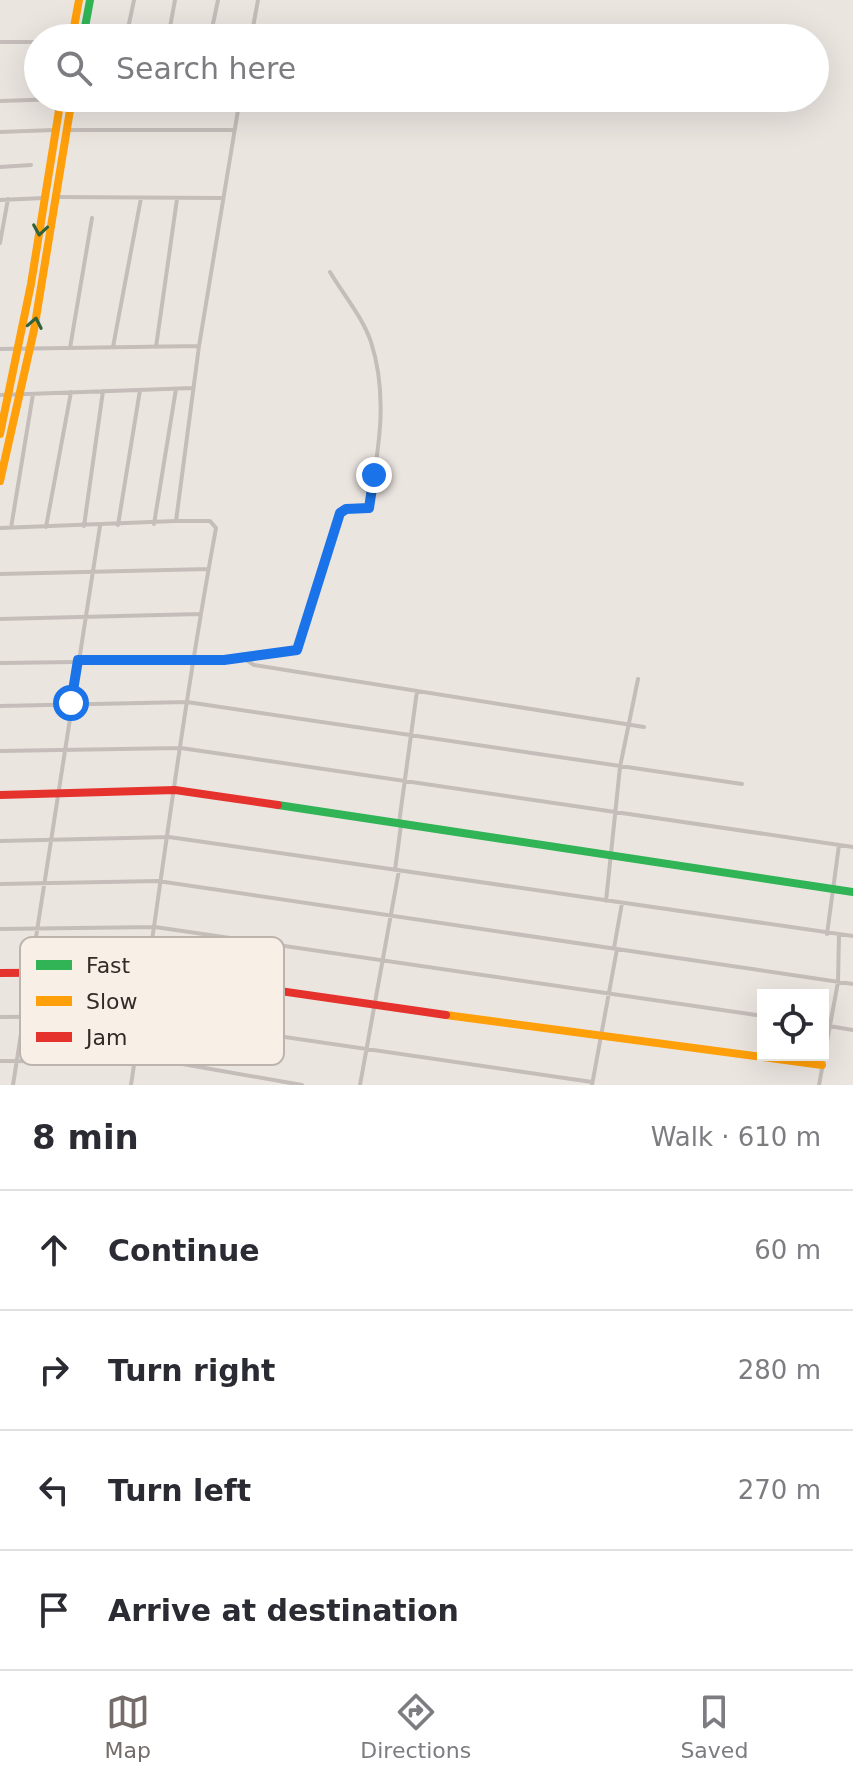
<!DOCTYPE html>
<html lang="en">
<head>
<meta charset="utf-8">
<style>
	:root { --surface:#fff; --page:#f7f7f7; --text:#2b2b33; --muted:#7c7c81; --line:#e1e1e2; --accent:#746c68 }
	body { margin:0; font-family:"DejaVu Sans",sans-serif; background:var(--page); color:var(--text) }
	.controls { position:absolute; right:24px; bottom:24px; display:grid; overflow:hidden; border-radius:0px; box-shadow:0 8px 32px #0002 }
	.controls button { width:72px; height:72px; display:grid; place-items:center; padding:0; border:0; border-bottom:2px solid var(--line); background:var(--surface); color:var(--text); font:40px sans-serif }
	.stop { position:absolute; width:24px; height:24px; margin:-18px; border:6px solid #1a73e8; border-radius:50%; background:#fff }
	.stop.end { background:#1a73e8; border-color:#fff; box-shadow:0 2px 8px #0008 }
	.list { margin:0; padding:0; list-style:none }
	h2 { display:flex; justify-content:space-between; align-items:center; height:104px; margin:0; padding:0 32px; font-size:34px }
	h2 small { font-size:26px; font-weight:400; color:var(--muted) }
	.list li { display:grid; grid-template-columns:52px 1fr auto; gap:24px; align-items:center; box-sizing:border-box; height:120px; padding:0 32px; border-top:2px solid var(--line) }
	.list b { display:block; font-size:30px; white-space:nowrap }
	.list em { font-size:26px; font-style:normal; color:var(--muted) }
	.icon { flex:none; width:44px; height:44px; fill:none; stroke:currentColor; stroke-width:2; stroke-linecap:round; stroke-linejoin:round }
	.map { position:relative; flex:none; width:853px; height:1085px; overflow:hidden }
	.search { position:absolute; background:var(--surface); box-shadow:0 8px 32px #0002; left:24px; right:24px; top:24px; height:88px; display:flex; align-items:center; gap:20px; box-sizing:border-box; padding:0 28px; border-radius:44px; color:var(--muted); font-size:30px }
	.sheet { height:584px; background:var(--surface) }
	nav { display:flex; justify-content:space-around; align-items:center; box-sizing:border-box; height:112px; border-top:2px solid var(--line); background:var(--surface); font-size:22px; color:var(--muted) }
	nav a { display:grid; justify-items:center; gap:4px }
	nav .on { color:var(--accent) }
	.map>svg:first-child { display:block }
</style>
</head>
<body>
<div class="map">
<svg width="853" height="1085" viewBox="0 0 853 1085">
	<rect width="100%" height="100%" fill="#ebe5e0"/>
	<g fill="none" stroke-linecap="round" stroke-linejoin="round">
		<path stroke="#c4bdb9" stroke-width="4" d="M126 38 134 0
			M168 38 175 0
			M210 38 218 0
			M251 38 258 0
			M0 42H38
			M0 101 60 99
			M65 130H234
			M0 132 54 130
			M0 167 31 165
			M55 197 222 198
			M0 200 44 198
			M0 243 8 199
			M113 347 141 198
			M156 347 177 199
			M70 348 92 218
			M0 349 198 346
			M0 395 193 388
			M154 524 176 389
			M118 525 140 390
			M84 526 103 391
			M46 527 71 392
			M0 528 176 521 199 346 240 98
			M11 528 33 394
			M0 574 209 569
			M0 619 200 614
			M243 658 254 665 644 727
			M0 663 224 660 297 650 340 513 346 509 369 508C378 452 389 398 371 342 363 318 343 294 330 272
			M0 706 187 702 742 784
			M0 751 181 748 853 847
			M399 823 417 691
			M0 841 169 837 853 936
			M395 870 401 825
			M0 884 158 881 853 984
			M606 901 620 767 638 679
			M0 929 155 927 763 1016
			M827 934 839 845
			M614 948 622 903
			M0 1017 141 1016 592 1082
			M823 1025 853 1030
			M0 1061 171 1062 302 1085
			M13 1085 100 526
			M131 1085C159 899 182 713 216 528L210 521H176
			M360 1085 399 870
			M592 1085 617 949
			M819 1085 838 982 839 934"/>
		<path stroke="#30b455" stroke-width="8" d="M83 38 90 0
			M278 805 853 892"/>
		<path stroke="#ff9f0a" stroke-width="8" d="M72 38 79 0
			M0 434 31 284 61 98
			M0 481 34 330 72 98
			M446 1015 822 1065"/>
		<path stroke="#e5322d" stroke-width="8" d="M0 795 175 790 278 805
			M0 973 148 972 446 1015"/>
	</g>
	<defs><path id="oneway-chevron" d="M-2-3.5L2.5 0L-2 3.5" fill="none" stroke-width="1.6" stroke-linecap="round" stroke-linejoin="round" transform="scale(2)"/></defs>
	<g stroke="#32623a">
		<use href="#oneway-chevron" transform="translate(40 230) rotate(99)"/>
		<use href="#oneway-chevron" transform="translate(35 323) rotate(-79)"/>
	</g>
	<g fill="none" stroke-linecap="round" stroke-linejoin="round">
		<path stroke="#1a73e8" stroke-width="10" d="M71 703 78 660H224L297 650 340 513 346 509 369 508 374 475"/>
	</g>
	<rect x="20" y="937" width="264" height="128" rx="12" fill="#f8efe7" stroke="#bdb4ae" stroke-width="2"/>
	<rect x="36" y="960" width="36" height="10" fill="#30b455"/>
	<rect x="36" y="996" width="36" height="10" fill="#ff9f0a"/>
	<rect x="36" y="1032" width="36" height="10" fill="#e5322d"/>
	<g font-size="22" fill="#342b28">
		<text x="86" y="973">Fast</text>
		<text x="86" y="1009">Slow</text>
		<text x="86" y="1045">Jam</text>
	</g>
</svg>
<div class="controls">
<button><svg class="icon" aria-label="locate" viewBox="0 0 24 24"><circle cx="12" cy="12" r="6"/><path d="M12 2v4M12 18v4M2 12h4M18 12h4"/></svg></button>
</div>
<div class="stop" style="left:71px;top:703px"></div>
<div class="stop end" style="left:374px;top:475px"></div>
<div class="search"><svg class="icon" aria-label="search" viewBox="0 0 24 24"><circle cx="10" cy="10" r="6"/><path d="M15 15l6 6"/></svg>Search here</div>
</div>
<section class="sheet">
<h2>8 min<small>Walk · 610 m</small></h2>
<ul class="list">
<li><svg class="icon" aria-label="ahead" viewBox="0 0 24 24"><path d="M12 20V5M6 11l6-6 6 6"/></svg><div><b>Continue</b></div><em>60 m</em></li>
<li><svg class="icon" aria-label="right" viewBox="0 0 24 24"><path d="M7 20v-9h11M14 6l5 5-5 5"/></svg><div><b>Turn right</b></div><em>280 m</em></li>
<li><svg class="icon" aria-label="left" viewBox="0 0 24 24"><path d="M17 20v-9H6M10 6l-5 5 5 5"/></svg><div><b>Turn left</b></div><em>270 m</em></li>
<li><svg class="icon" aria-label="arrive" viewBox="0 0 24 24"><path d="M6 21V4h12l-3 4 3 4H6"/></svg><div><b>Arrive at destination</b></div></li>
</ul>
</section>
<nav>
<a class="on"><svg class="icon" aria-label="map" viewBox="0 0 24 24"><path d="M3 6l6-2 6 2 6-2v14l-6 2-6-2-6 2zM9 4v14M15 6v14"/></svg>Map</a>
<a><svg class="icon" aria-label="directions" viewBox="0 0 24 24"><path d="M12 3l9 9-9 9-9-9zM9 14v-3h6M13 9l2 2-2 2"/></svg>Directions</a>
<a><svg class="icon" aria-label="saved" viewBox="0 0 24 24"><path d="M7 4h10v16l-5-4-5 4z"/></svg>Saved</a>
</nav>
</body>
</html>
